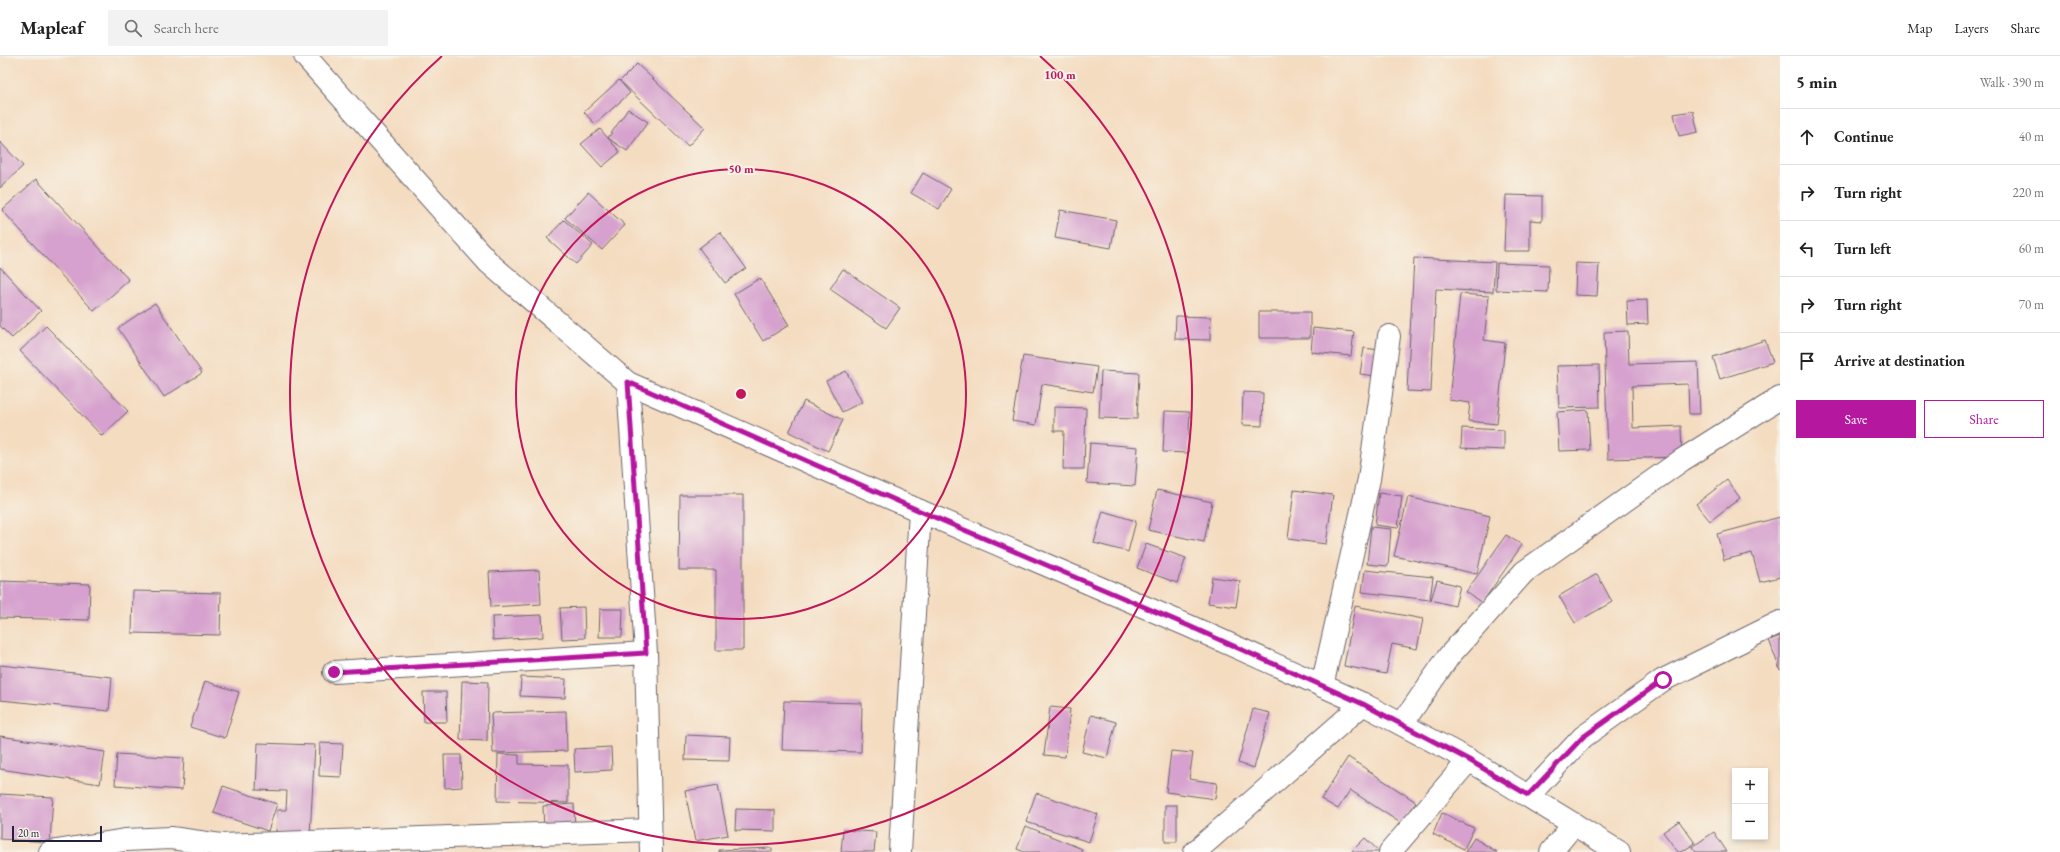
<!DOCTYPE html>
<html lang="en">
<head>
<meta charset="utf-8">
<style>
	:root { --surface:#fff; --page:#f2f2f2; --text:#222; --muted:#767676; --line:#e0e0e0; --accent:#b5179e }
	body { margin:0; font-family:"EB Garamond",serif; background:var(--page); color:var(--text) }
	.controls { position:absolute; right:12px; bottom:12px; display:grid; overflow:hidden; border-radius:0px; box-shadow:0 2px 6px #0003 }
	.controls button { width:36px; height:36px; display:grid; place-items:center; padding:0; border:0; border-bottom:1px solid var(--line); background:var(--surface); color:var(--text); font:20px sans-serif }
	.scale { position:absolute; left:12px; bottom:10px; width:90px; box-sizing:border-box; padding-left:4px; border:2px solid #22223b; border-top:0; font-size:11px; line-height:14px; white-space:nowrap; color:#22223b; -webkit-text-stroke:3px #f7f3e8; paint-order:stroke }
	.stop { position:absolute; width:12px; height:12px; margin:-9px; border:3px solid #b5179e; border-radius:50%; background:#fff }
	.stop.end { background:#b5179e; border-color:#fff; box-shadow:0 1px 4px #0008 }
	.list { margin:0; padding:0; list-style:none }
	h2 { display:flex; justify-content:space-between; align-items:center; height:52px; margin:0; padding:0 16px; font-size:17px }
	h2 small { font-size:13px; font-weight:400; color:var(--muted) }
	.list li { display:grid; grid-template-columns:26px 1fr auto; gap:12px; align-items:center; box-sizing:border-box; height:56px; padding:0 16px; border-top:1px solid var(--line) }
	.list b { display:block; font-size:15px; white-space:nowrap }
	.list em { font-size:13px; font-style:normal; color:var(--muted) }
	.actions { display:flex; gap:8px; padding:12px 16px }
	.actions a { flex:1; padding:9px 0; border:1px solid var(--accent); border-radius:0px; text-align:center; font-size:14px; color:var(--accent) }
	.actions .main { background:var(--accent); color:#fff }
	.icon { flex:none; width:22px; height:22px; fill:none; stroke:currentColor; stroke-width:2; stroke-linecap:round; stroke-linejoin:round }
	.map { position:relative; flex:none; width:1780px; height:796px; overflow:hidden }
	header { display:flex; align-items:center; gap:24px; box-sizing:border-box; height:56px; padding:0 20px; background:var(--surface); border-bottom:1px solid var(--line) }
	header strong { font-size:19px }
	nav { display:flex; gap:22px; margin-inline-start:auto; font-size:14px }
	.search { width:280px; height:36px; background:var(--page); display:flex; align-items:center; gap:10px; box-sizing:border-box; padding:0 14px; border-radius:0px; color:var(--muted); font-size:15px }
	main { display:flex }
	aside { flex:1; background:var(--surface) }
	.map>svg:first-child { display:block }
</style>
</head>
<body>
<header>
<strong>Mapleaf</strong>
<div class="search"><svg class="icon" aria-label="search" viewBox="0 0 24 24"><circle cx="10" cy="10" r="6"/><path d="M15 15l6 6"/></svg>Search here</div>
<nav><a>Map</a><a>Layers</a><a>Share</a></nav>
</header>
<main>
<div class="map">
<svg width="1780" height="796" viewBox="0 0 1780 796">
	<rect width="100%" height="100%" fill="#f7f3e8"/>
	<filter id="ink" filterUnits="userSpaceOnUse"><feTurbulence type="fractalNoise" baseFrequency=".025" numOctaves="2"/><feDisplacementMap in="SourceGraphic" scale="8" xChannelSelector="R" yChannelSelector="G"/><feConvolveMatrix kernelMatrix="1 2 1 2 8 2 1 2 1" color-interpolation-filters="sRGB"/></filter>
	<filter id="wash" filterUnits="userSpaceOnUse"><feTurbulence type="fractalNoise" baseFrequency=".012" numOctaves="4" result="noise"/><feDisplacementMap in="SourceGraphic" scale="16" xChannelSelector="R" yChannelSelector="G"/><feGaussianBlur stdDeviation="0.9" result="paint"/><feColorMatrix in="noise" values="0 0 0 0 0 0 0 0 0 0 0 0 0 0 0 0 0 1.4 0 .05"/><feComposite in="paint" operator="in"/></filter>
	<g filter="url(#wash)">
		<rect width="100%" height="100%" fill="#f4dcc0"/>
		<g id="blocks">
			<path fill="#d6a1ce" d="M637 8 705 72 688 90 620 25Z
				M619 24 630 37 595 68 584 56Z
				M628 53 648 66 627 95 608 82Z
				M1693 55 1698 76 1679 80 1674 58Z
				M600 73 620 96 602 111 581 88Z
				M0 86 23 110 0 132Z
				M923 117 951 133 939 153 911 137Z
				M36 123 129 224 94 255 2 154Z
				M588 136 625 169 602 194 565 162Z
				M1506 139 1542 140V165L1530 164V195H1504Z
				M1060 154 1116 164 1111 192 1055 182Z
				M564 164 593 189 576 208 547 182Z
				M720 176 746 212 725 227 699 192Z
				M1414 202 1495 206 1493 236 1436 233 1431 336 1407 335Z
				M1497 207 1549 209 1548 236 1496 234Z
				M1576 207 1599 208 1597 240 1575 239Z
				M0 211 41 255 12 282 0 270Z
				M843 213 900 252 886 272 830 233Z
				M760 222 789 269 763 285 734 238Z
				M1460 238 1489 240 1484 284 1505 287 1497 368 1468 365 1470 347 1449 344Z
				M1647 244 1648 268 1628 269 1627 245Z
				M155 247 202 317 164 341 118 272Z
				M1259 256H1310V282H1259Z
				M1176 260 1211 261 1210 284 1175 283Z
				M46 270 128 355 102 380 20 295Z
				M1313 272 1354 276 1351 300 1311 296Z
				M1628 275 1629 308 1698 306 1700 358H1689L1688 328 1632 330 1633 372 1681 370 1682 401 1608 403 1604 276Z
				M1765 284 1773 306 1720 323 1713 301Z
				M1364 292 1379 294 1376 320 1360 318Z
				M1023 300 1097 311 1093 336 1042 328 1036 369 1012 365Z
				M1599 309 1600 351 1559 352 1557 310Z
				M846 315 862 346 842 356 826 325Z
				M1101 315 1139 317 1137 363 1099 362Z
				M1243 336 1263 337 1262 370 1242 369Z
				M804 345 843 364 828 395 789 376Z
				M1054 351 1086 352 1084 413H1063L1064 375H1054Z
				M1588 354 1590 394 1559 395 1557 356Z
				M1165 355 1190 356 1188 397 1163 396Z
				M1462 372 1504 374V394L1461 392Z
				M1090 387 1138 391 1135 430 1087 427Z
				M1727 424 1740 442 1710 465 1696 448Z
				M1157 434 1212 446 1204 486 1148 474Z
				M1294 434 1333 439 1326 488 1288 483Z
				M1379 437 1402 440 1398 472 1375 469Z
				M680 439H743V594H716V514H679Z
				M1408 441 1490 460 1477 518 1394 500Z
				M1103 455 1136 465 1128 496 1094 487Z
				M1780 461V521L1760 526 1752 497 1724 504 1717 478Z
				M1371 471 1391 473 1388 510 1367 508Z
				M1506 479 1522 489 1482 547 1466 536Z
				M1146 488 1186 502 1177 527 1137 512Z
				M539 514 541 548 491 551 489 516Z
				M1365 514 1433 521 1430 544 1362 536Z
				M1597 518 1612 546 1575 567 1559 540Z
				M1212 521 1240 525 1236 551 1208 547Z
				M1437 524 1460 530 1455 550 1431 544Z
				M0 525 90 528 89 564 0 562Z
				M133 535 221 537 220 579 132 577Z
				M1355 550 1423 563 1417 593 1392 588 1386 618 1344 610Z
				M584 551 585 582 562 583 560 552Z
				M600 553H623L622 581H599Z
				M542 559 543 581 493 584 492 561Z
				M1780 580V614L1769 584Z
				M0 609 112 621 109 655 0 644Z
				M521 621 566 623 565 642 520 640Z
				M205 625 239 636 225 682 190 671Z
				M462 625 488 626 487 685 460 684Z
				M423 636H446L447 666H424Z
				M784 645 862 647 861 696 782 694Z
				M1050 651 1070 653 1065 701 1044 699Z
				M1253 653 1270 657 1254 712 1238 707Z
				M566 655 567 695 493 697 491 657Z
				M1091 659 1116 666 1107 702 1082 696Z
				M686 679 730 681 729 705 685 704Z
				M0 680 105 696 100 728 0 713Z
				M258 687 315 689 310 779 276 777 277 754H286L287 735 256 734Z
				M320 687 343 688 341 721 319 720Z
				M611 691 612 714 575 716 574 693Z
				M1171 695 1193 697 1189 723 1217 727 1215 743 1166 736Z
				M117 698 184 702 182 734 115 729Z
				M498 698 519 699V708L568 709V747L497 745Z
				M444 699H461L462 731 445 732Z
				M1348 701 1416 746 1402 768 1350 734 1338 753 1321 743Z
				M718 729 728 779 695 785 685 735Z
				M223 730 277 748 268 775 214 757Z
				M1036 737 1098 758 1089 786 1026 766Z
				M0 738 53 741 50 786 0 783Z
				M574 748 575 775 544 776 543 750Z
				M1165 749H1177V786H1165Z
				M736 753 775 754V775L735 774Z
				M1442 757 1474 772 1464 793 1433 778Z
				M1679 765 1695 787 1682 796H1678L1663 776Z
				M1026 770 1082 793 1081 796H1024L1017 793Z
				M843 774 876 776 874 796H841Z
				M1714 776 1727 796H1696L1692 791Z
				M1365 782 1380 796H1351Z
				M1474 782 1497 796H1465Z
				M772 792V796H719V794Z"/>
		</g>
	</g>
	<g filter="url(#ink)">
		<use href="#blocks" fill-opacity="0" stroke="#6c636a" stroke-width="1"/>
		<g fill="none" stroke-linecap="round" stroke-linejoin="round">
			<g stroke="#6c636a" stroke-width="24">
				<path id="street" d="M628 327 646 597 651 796
					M334 616 646 597
					M1322 630 1369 423 1389 280
					M1402 668 1449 600 1524 516 1682 404 1780 342
					M1529 739 1583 681 1663 624 1780 566
					M50 796 125 784 171 782 221 789 650 774
					M900 796 920 455
					M1195 796 1363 648
					M1390 796 1469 704
					M1551 796 1574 768"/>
			</g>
			<g stroke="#6c636a" stroke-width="24">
				<path id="secondary" d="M305 0 489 207 628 327 920 455 1189 570 1363 648 1469 704 1619 796"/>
			</g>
			<use href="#street" stroke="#fff" stroke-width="22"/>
			<use href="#secondary" stroke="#fff" stroke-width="22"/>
		</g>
	</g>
	<g fill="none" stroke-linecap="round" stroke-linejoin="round" filter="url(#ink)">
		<path stroke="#b5179e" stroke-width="5" d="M334 616 646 597 628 326 920 455 1189 570 1363 648 1469 704 1528 739 1583 681 1663 624"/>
	</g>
	<g fill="none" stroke="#c2185b" stroke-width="2">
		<circle cx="741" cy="338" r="225"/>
		<path d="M1040 0A451 451 0 1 1 442 0"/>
	</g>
	<circle cx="741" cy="338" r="6" fill="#c2185b" stroke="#f7f3e8" stroke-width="2"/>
	<g font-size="12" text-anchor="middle" font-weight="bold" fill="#c2185b" stroke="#f7f3e8" stroke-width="4" stroke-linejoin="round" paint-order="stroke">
		<text x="1060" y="23">100 m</text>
		<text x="741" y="117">50 m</text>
	</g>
</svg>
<div class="controls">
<button>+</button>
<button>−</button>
</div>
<div class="scale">20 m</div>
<div class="stop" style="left:1663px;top:624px"></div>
<div class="stop end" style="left:334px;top:616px"></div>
</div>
<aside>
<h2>5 min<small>Walk · 390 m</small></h2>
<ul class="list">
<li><svg class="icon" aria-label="ahead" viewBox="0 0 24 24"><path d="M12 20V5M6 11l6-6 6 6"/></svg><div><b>Continue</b></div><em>40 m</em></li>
<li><svg class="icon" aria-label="right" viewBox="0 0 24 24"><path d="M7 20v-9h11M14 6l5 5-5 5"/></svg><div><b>Turn right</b></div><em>220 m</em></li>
<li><svg class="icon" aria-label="left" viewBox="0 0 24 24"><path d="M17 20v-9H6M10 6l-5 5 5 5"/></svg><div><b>Turn left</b></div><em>60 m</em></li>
<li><svg class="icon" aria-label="right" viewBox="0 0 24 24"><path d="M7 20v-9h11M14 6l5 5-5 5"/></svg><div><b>Turn right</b></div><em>70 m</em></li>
<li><svg class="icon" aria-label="arrive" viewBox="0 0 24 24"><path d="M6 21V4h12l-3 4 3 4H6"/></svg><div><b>Arrive at destination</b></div></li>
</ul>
<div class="actions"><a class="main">Save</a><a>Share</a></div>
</aside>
</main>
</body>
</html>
